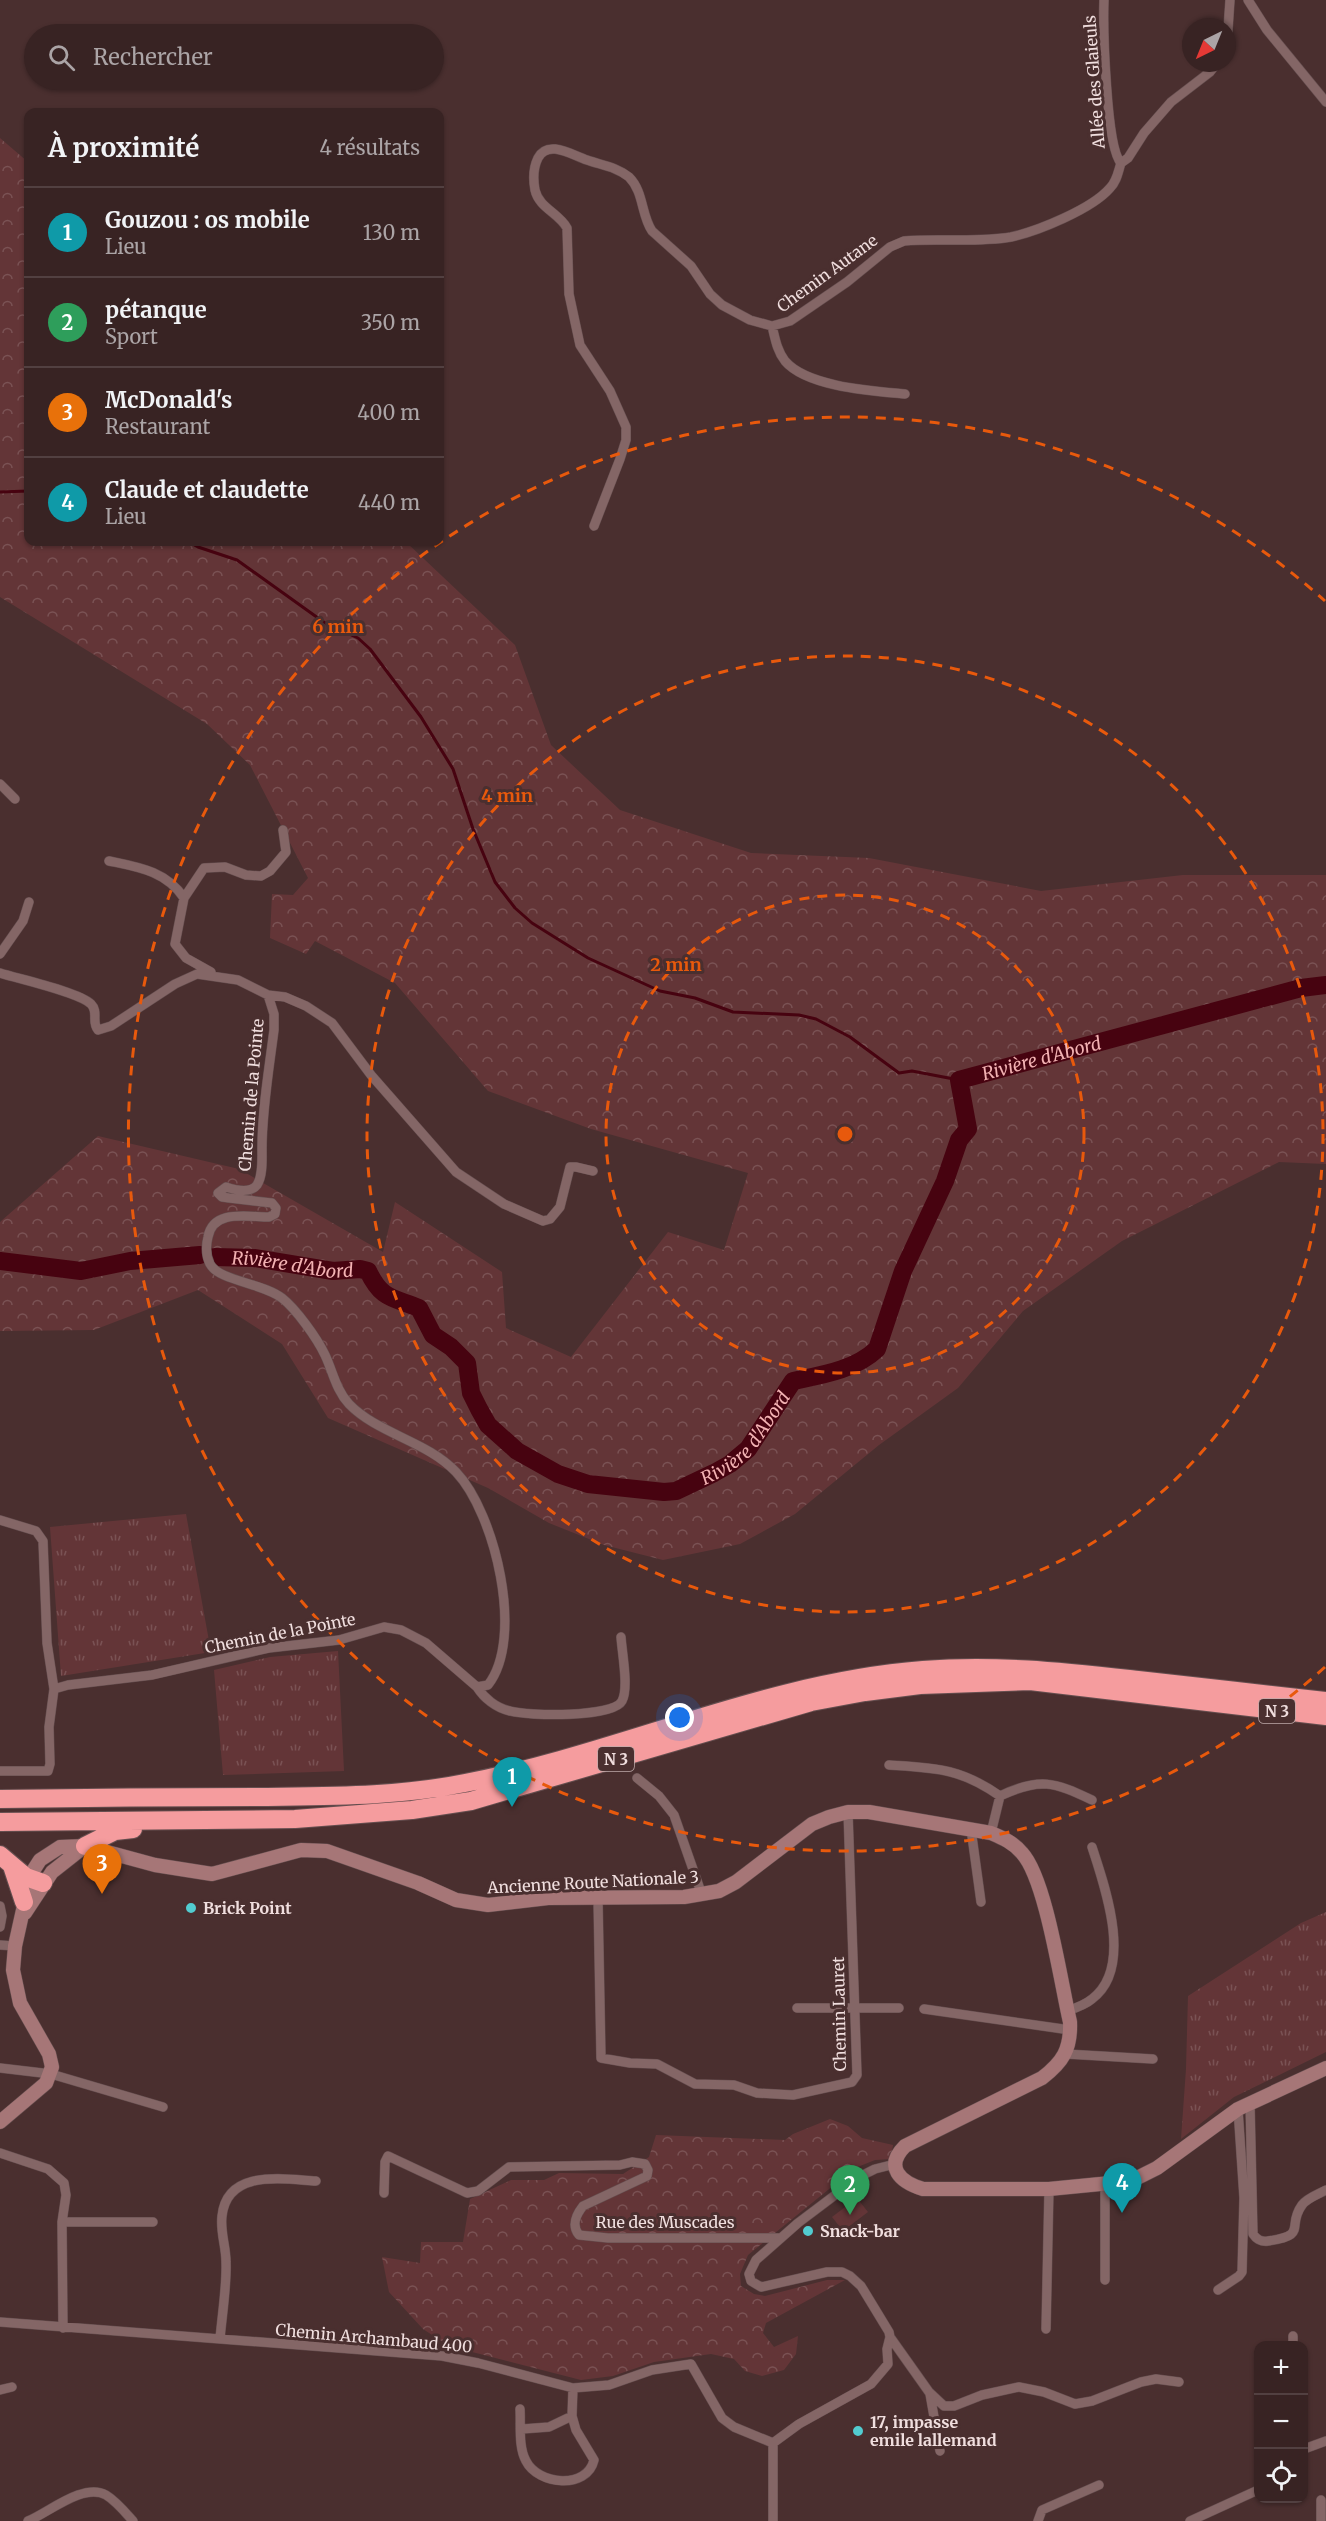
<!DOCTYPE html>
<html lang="fr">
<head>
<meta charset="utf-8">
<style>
	:root { --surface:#382323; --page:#3f2b2b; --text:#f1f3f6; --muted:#aba4a6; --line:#524041; --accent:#8c9099 }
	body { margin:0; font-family:Merriweather,serif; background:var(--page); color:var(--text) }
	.controls { position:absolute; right:18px; bottom:18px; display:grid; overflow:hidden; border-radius:12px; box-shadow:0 2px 4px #0004 }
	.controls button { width:54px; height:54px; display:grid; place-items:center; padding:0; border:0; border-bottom:2px solid var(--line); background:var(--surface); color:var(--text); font:30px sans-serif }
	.compass { position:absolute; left:1182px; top:18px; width:54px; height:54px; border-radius:50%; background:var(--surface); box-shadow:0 2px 4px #0004; rotate:223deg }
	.you { position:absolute; left:680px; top:1718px; width:21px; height:21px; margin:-15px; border:4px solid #fff; border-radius:50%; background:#1a73e8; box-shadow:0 0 0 9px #1a73e833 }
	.badge { display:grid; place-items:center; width:39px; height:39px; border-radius:50%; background:var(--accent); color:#fff; font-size:20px; font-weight:700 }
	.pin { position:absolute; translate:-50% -50px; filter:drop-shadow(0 2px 3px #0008) }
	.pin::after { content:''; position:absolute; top:32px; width:21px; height:18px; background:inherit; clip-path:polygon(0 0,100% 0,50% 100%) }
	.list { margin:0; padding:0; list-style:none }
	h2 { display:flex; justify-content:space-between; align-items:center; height:78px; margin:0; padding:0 24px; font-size:26px }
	h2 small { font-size:20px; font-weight:400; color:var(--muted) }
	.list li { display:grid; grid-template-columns:39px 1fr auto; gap:18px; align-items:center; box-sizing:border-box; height:90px; padding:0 24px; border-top:2px solid var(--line) }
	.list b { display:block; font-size:22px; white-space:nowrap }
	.list p { margin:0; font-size:20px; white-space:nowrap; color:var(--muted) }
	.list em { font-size:20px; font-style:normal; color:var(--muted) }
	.icon { flex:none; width:33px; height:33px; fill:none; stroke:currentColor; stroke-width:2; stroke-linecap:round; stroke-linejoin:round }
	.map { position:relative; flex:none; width:1326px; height:2521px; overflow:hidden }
	.search { position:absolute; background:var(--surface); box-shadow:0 2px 4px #0004; left:24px; top:24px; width:420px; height:66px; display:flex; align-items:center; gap:15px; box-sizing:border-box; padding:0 21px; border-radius:33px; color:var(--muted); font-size:22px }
	.panel { position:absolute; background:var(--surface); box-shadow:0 2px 4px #0004; left:24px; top:108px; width:420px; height:438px; border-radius:12px }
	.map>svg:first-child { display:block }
</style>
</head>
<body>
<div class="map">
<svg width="1326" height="2521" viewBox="0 0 1326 2521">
	<defs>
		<pattern id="grass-tufts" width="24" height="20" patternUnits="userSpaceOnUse" patternTransform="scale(1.5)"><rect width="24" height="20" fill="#633537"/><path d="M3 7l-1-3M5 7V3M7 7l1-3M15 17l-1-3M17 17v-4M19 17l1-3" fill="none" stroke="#7a5254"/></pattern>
		<pattern id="forest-crowns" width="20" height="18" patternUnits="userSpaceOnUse" patternTransform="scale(1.5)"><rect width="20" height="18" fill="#633537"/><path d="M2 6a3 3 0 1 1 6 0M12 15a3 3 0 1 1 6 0" fill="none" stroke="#7a5254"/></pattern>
	</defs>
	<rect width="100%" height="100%" fill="#4a2f2f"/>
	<path fill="url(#grass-tufts)" d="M186 1514 211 1652 61 1676 50 1527Z
		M338 1651 344 1771 223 1775 214 1670 270 1657Z
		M1326 1912V2052L1234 2097 1181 2139 1186 2069 1188 1996 1301 1923Z"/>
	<path fill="url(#forest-crowns)" d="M0 138 28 162V542H406L515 645 551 745 620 810 751 853 869 858 1041 891 1183 875H1326V1164L1279 1162 1122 1241 1023 1311 958 1388 879 1445 795 1514 740 1544 663 1560 604 1545 549 1523 488 1488 328 1418 282 1344 198 1290 94 1330 0 1331V1222L98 1136 239 1169 383 1252 395 1202 502 1272 506 1328 571 1357 668 1232 724 1250 748 1173 591 1129 488 1091 395 983 315 941 306 954 270 938 272 894 293 895 308 878 250 765 207 724 0 597Z
		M830 2119 848 2126 862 2138 893 2145 891 2159 875 2160 855 2168 748 2255 740 2274 741 2286 754 2294 765 2296 827 2280H845L766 2323 763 2333 774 2347 798 2336 796 2354 784 2370 762 2376 745 2371 734 2359 711 2354 654 2362 613 2376 581 2380 449 2346 423 2329 389 2292 382 2257 420 2263 421 2242H463L470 2199 511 2180H544L559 2173 623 2174 649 2157 656 2135 785 2140 793 2134Z"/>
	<path fill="#633537" d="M857 2198 868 2212 843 2231 832 2217Z"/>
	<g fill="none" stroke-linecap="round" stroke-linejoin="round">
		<path stroke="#470310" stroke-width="3" d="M0 492 28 491
			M189 542 198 547 237 560 325 623 358 638 370 649 421 717 453 769 473 829 495 882 515 908 532 923 588 958 660 991 695 998 733 1012 799 1015 816 1019 850 1037 899 1073 912 1071 959 1080"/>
		<g stroke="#470310" stroke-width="18">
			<path id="s1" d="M215 1257 254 1258 333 1271 360 1269 368 1271C382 1300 392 1297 419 1308L433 1335 451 1347 467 1363 471 1393 479 1409 488 1425 517 1451 558 1474 588 1484 664 1492 676 1491 714 1473 730 1464 748 1449 793 1381C822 1375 855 1370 877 1349L903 1271 945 1181 959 1140 968 1129 959 1080 1301 988 1326 985"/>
			<path d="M0 1261 81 1271 130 1261 200 1255"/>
		</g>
		<g stroke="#654e4f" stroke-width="10">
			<path id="street" d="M1104 0C1103 26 1106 148 1121 163L1128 158 1144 133 1171 102 1210 72 1217 63
				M1248 0 1267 30 1326 102
				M1227 44 1230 0
				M772 326C775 338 777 351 785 361 807 387 873 391 905 394
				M594 526 620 459 626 440V427L610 391 580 345 569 294 567 228C559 213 539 208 535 190 533 179 533 168 538 158 548 139 572 155 587 160 601 165 617 167 629 177 644 192 641 215 652 231L691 266 710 294 722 305 750 320 772 326 790 321 847 282 890 247 904 241C939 238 976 243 1011 237 1038 231 1092 209 1110 188 1117 181 1118 172 1121 163
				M0 784 15 799
				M109 861C138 867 166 871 184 898L175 944 186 958 211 972
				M184 898 204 868 225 867 246 875 261 876 270 871 286 852 283 830
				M0 954 23 921 29 902
				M0 973C19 979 79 992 91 1004 99 1012 91 1022 98 1030L111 1026 175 984 197 974 238 980 268 995 274 1014V1030C269 1069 262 1110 262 1149 262 1160 263 1176 257 1185 250 1194 235 1190 226 1187L218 1193 222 1197 229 1198 272 1203 276 1208 275 1214 269 1217C247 1217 213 1209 208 1237 206 1245 206 1256 210 1264 219 1281 263 1283 282 1298 296 1309 317 1338 325 1355 333 1372 336 1390 349 1404 378 1434 427 1441 456 1472 495 1513 525 1638 488 1685L477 1687 426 1643 401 1630 384 1627 339 1640 269 1648 152 1675 68 1685 54 1689 49 1727 50 1764 48 1771H0
				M268 995 285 997 306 1006 332 1023 371 1075 456 1172 504 1204 543 1221 550 1219 560 1207 570 1167H576L593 1171
				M0 1520 36 1531 43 1541 47 1643 54 1689
				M477 1687C484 1698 496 1708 510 1711 528 1716 613 1718 622 1701 629 1688 622 1653 621 1637
				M889 1765C936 1768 960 1768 1000 1796 1040 1777 1054 1782 1092 1800
				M637 1778 659 1796 674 1815 702 1895
				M971 1829 981 1902
				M991 1833 1000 1796
				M598 1899 601 2058 630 2063 657 2064 695 2084 734 2085 757 2093 793 2095 852 2082 857 2075 848 1812
				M0 1906 2 1916 0 1927
				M0 1945 15 1946
				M797 2008H899
				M924 2009 1070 2030
				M1067 2011C1076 2008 1085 2005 1092 1999 1134 1968 1105 1887 1092 1847
				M1066 2054 1153 2059
				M0 2068 51 2074 163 2107
				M1250 2103 1253 2234C1257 2240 1261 2242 1268 2241 1309 2235 1286 2227 1302 2205 1307 2198 1319 2194 1326 2190
				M0 2153 48 2169 64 2183 66 2195 62 2222 63 2328
				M1105 2185V2280
				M384 2193 385 2162 388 2156 467 2193 478 2191 509 2167 620 2165 632 2162 645 2164 648 2170 647 2176 583 2206C576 2215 571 2225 579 2235L608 2238H781
				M62 2222H153
				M1218 2290 1239 2276 1242 2272 1244 2198 1238 2109
				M0 2322 442 2356 478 2363 573 2388 609 2385 652 2370 691 2364 722 2418 734 2427 773 2443
				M1046 2329 1049 2189
				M1293 2336V2346
				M890 2337 929 2392 944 2406H954L982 2395 1019 2387 1044 2392 1075 2404 1092 2401 1141 2382 1156 2379 1179 2382
				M220 2339C222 2315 227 2285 226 2262 226 2246 220 2232 222 2216 227 2169 282 2179 316 2181
				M0 2390 12 2387
				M930 2394 940 2451
				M520 2409C521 2424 518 2447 526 2461 538 2485 587 2490 594 2460L576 2430 572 2416 573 2388
				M522 2429 549 2427 572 2416
				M773 2443 799 2424 871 2384 888 2364 887 2349 890 2337 889 2332 861 2286 850 2276 842 2272H827L761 2287 751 2281 749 2274 756 2260 798 2223 859 2177 875 2169 895 2164
				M773 2443V2521
				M1304 2449 1326 2441
				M1321 2500V2521
				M28 2521C48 2513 84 2482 106 2495 116 2501 125 2512 133 2521
				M1038 2521 1042 2510 1099 2485
				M1190 2521 1258 2490"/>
		</g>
		<g stroke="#654e4f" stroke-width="15">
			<path id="secondary" d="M25 1913 52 1872 85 1846
				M0 2122 46 2083 52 2067 49 2054 20 2003 13 1970 15 1946 31 1874 40 1860 60 1847 85 1846 155 1865 212 1874 301 1850 327 1851 418 1883 456 1900 488 1905 548 1898 684 1897 719 1891 736 1882 812 1824 829 1817 848 1812H869L991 1833C1003 1838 1014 1843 1022 1853 1046 1879 1061 1984 1070 2022 1071 2049 1063 2062 1042 2078L905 2146C884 2167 900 2182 923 2189H1049L1131 2181 1157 2168 1238 2109 1326 2068"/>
		</g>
		<g stroke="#654e4f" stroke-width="20">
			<path id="highway" d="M0 1799C86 1798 171 1797 257 1797 326 1796 397 1797 465 1783 620 1753 765 1682 923 1670 996 1664 1065 1672 1138 1680 1201 1687 1263 1694 1326 1701
				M0 1822 295 1819 412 1810 471 1801 811 1702 865 1692 920 1685 1030 1681 1326 1716
				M85 1846 115 1831 133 1829
				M0 1855 26 1877 43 1883
				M12 1866 24 1902"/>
		</g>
		<use href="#street" stroke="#846666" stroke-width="9"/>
		<use href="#secondary" stroke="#a67677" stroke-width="14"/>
		<use href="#highway" stroke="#f59c9e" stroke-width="18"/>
	</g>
	<g fill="none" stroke="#e8590c" stroke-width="3" stroke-dasharray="10 8">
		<circle cx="845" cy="1134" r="239"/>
		<circle cx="845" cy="1134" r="478"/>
		<path d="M1325 1667A717 717 0 1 1 1325 601"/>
	</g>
	<g fill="#52ccd0" stroke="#4a2f2f" stroke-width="2">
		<circle cx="191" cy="1908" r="6"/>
		<circle cx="808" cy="2231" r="6"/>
		<circle cx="858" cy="2431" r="6"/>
	</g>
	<g text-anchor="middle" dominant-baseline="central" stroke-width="6" stroke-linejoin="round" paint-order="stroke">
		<g fill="#4a2f2f" stroke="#beaaaa" stroke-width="1.5">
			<rect x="1259" y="1699" width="36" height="24" rx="4.5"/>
			<rect x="598" y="1747" width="36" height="24" rx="4.5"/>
		</g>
		<g font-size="15" font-weight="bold" fill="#f0dede">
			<text x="1277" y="1711">N 3</text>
			<text x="616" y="1759">N 3</text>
		</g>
		<g font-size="16" fill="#f0dede" stroke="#4a2f2f">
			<text transform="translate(1094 82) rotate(-94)">Allée des Glaieuls</text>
			<text transform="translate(827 273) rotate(-36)">Chemin Autane</text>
			<text transform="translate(251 1095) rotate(-85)">Chemin de la Pointe</text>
			<text transform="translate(280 1633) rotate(-11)">Chemin de la Pointe</text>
			<text transform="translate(593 1882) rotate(-3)">Ancienne Route Nationale 3</text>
			<text transform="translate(839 2014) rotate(-91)">Chemin Lauret</text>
			<text x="665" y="2222">Rue des Muscades</text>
			<text transform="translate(374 2338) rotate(5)">Chemin Archambaud 400</text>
		</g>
		<g font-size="16" font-weight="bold" fill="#f0dede" stroke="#4a2f2f" text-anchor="start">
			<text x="203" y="1908">Brick Point</text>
			<text x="820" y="2231">Snack-bar</text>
			<text x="870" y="2422">17, impasse<tspan x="870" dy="18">emile lallemand</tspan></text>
		</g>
		<g font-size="18" font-style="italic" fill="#f3b2b3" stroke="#4a2f2f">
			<text stroke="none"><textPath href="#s1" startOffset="1198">Rivière d'Abord</textPath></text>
			<text stroke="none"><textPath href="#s1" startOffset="78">Rivière d'Abord</textPath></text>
			<text stroke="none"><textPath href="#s1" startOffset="657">Rivière d'Abord</textPath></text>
		</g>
	</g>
	<circle cx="845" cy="1134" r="9" fill="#e8590c" stroke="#4a2f2f" stroke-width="3"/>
	<g font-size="18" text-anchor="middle" font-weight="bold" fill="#e8590c" stroke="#4a2f2f" stroke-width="6" stroke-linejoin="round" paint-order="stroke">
		<text x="338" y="633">6 min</text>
		<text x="507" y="802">4 min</text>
		<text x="676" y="971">2 min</text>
	</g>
</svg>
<div class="controls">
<button>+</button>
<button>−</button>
<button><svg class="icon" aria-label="locate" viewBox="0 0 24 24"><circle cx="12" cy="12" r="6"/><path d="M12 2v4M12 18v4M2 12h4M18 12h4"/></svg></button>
</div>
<svg class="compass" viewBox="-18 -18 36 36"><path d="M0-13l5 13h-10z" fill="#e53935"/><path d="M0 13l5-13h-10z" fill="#aba4a6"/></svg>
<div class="you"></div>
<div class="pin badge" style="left:512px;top:1807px;background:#0f9aa8">1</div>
<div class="pin badge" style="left:850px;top:2215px;background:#2e9e5b">2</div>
<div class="pin badge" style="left:102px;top:1894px;background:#e8710a">3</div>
<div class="pin badge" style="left:1122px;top:2213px;background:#0f9aa8">4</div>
<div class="search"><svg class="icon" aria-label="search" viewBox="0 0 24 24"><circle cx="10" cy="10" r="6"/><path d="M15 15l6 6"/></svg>Rechercher</div>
<section class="panel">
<h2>À proximité<small>4 résultats</small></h2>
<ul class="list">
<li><span class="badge" style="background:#0f9aa8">1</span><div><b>Gouzou : os mobile</b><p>Lieu</p></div><em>130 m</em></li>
<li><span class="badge" style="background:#2e9e5b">2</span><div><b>pétanque</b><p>Sport</p></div><em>350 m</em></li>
<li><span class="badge" style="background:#e8710a">3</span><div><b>McDonald's</b><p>Restaurant</p></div><em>400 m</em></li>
<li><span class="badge" style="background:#0f9aa8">4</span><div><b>Claude et claudette</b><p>Lieu</p></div><em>440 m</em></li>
</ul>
</section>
</div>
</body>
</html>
